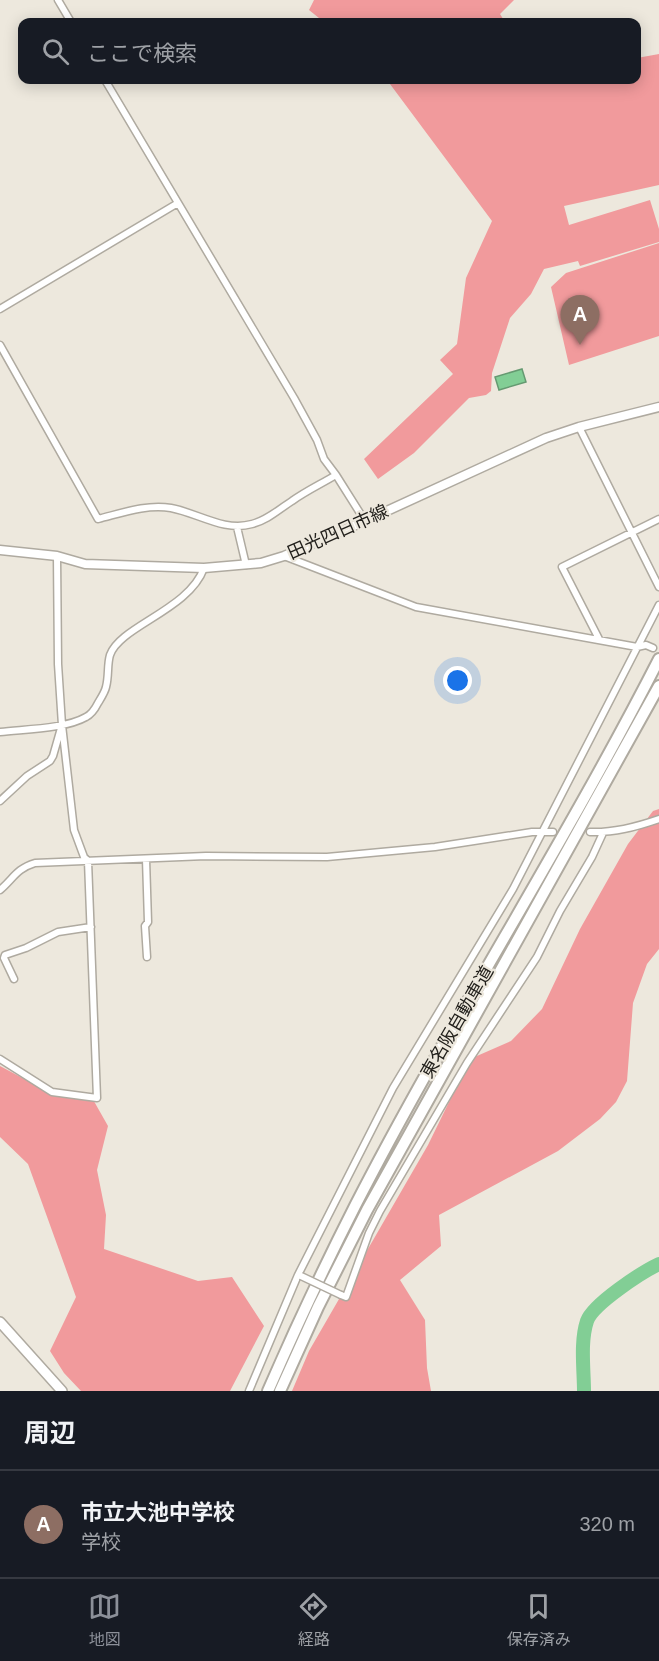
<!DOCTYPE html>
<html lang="ja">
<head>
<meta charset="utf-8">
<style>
	:root { --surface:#171b24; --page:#242831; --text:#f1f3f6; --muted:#9ea1a6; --line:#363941; --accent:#8c9099 }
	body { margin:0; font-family:Helvetica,"Noto Sans JP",sans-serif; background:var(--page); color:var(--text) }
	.you { position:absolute; left:458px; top:681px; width:21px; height:21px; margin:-15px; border:4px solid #fff; border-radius:50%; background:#1a73e8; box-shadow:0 0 0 9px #1a73e833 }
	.badge { display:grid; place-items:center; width:39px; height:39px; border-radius:50%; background:var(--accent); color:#fff; font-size:20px; font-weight:700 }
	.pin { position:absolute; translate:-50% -50px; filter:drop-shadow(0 2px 3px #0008) }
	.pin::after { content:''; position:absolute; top:32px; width:21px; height:18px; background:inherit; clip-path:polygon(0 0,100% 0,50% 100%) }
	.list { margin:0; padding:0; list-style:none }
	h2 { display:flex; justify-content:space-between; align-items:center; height:78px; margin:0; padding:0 24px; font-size:26px }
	h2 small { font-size:20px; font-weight:400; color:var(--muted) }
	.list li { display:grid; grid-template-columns:39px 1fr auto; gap:18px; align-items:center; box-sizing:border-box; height:108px; padding:0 24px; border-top:2px solid var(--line) }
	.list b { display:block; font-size:22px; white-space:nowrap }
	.list p { margin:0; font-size:20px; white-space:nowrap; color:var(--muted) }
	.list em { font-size:20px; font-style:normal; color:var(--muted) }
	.icon { flex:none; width:33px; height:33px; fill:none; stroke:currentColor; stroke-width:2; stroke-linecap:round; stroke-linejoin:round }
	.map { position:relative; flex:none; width:659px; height:1391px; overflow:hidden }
	.search { position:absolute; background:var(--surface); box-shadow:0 3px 15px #0003; left:18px; right:18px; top:18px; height:66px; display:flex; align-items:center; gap:15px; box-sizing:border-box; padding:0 21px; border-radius:12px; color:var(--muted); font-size:22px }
	.sheet { height:186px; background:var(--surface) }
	nav { display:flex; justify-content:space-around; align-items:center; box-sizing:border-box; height:84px; border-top:2px solid var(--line); background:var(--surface); font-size:16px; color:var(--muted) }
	nav a { display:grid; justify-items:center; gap:3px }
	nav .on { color:var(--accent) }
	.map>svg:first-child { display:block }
</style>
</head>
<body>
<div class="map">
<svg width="659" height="1391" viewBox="0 0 659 1391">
	<rect width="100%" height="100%" fill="#ede8dd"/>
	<path fill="#f19a9c" d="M314 0H514L500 14 505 22H324L309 10Z
		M659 54V185L564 206 569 225 650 200 659 229V242L580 266 578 261 544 269 531 294 510 318 492 373 491 391 486 395 469 398 414 453 378 479 364 459 453 374 440 360 457 344 466 278 492 221 387 80H636L637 58Z
		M659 243V336L569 365 551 287 566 273Z
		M659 809V949L647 964 633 1003 627 1081 616 1102 600 1119 558 1151 439 1215 441 1246 400 1280 425 1320 427 1368 431 1391H292L309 1351 428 1145 470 1059 511 1041 542 1009 580 929 628 844 653 811Z
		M0 1066 43 1089 91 1096 108 1126 97 1170 106 1215 104 1249 198 1281 232 1277 264 1326 230 1391H81L64 1373 50 1351 76 1297 28 1164 0 1137Z"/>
	<path fill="#82ce95" stroke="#659a71" stroke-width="1.5" d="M522 369 526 382 499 390 495 377Z"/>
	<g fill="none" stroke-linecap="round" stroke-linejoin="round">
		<path stroke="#82ce95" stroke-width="14" d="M584 1391C584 1370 580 1342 587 1321 593 1304 642 1272 659 1264"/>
		<g stroke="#afaaa0" stroke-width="9">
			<path id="minor" d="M58 0 71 22
				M105 80 294 398 317 440 324 459 336 475 365 521
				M0 309 178 203
				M0 345 98 519C122 513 146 504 171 508 198 513 224 532 252 524 268 520 279 509 292 501 306 491 321 484 336 475
				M579 427 659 587
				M237 527 246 565
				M284 556 416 607 637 647 646 645 653 648
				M599 639 562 567 659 519
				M0 732C25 729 65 729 86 717 92 714 95 709 98 703 101 698 105 692 106 687 109 676 107 665 110 655 120 626 189 610 204 568
				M0 801 27 776 50 761 53 756 61 728
				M590 832C614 833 636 827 659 819
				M146 859 148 922 145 926 147 957
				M0 890C14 878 16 869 35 863L206 856 327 857 435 847 532 832H553
				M14 979 4 958 5 955 26 948 58 932 91 927
				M0 1059 52 1092 97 1098 88 861 84 857 74 830 62 725 58 664 57 556
				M341 1295 346 1297 369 1233 380 1211 467 1063 537 957 560 911 592 857 603 833
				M249 1391 298 1275 393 1088 513 889 659 605"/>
		</g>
		<g stroke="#afaaa0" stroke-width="11">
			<path id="secondary" d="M0 550 57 556 85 564 204 568 261 563 284 556 365 521 546 438 579 427 659 407"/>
		</g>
		<g stroke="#afaaa0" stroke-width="12">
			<path id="trunk" d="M0 1322 62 1391"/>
		</g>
		<g stroke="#afaaa0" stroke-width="14">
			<path id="motorway" d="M268 1391C295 1329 324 1267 355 1206 450 1021 564 845 659 659
				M280 1391 318 1307 367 1210 659 686"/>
		</g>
		<use href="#minor" stroke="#fff" stroke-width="6"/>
		<use href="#secondary" stroke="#fff" stroke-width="8"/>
		<use href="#trunk" stroke="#fff" stroke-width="9"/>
		<use href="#motorway" stroke="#fff" stroke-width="10"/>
		<g stroke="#afaaa0" stroke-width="9" stroke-linecap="butt">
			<path id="minor-bridge" d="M301 1276 341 1295"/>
		</g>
		<use href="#minor-bridge" stroke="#fff" stroke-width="6"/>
	</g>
	<g text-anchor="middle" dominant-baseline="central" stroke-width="4.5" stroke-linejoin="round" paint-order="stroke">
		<g font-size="18" fill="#22201c" stroke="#ede8dd">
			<text transform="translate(338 532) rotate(-24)">田光四日市線</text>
			<text transform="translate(457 1022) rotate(-60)">東名阪自動車道</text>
		</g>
	</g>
</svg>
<div class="you"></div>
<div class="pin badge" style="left:580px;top:345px;background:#8d6e63">A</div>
<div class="search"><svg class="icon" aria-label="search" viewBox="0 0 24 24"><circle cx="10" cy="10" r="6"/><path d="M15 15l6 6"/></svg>ここで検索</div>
</div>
<section class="sheet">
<h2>周辺<small></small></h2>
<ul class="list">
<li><span class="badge" style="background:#8d6e63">A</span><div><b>市立大池中学校</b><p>学校</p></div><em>320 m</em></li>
</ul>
</section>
<nav>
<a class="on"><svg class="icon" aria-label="map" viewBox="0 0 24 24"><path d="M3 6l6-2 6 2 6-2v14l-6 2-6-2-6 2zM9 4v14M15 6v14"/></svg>地図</a>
<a><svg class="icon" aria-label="directions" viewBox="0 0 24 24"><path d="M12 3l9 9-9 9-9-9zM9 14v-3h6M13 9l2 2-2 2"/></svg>経路</a>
<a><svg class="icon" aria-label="saved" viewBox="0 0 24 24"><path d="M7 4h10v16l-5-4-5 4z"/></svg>保存済み</a>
</nav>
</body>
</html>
